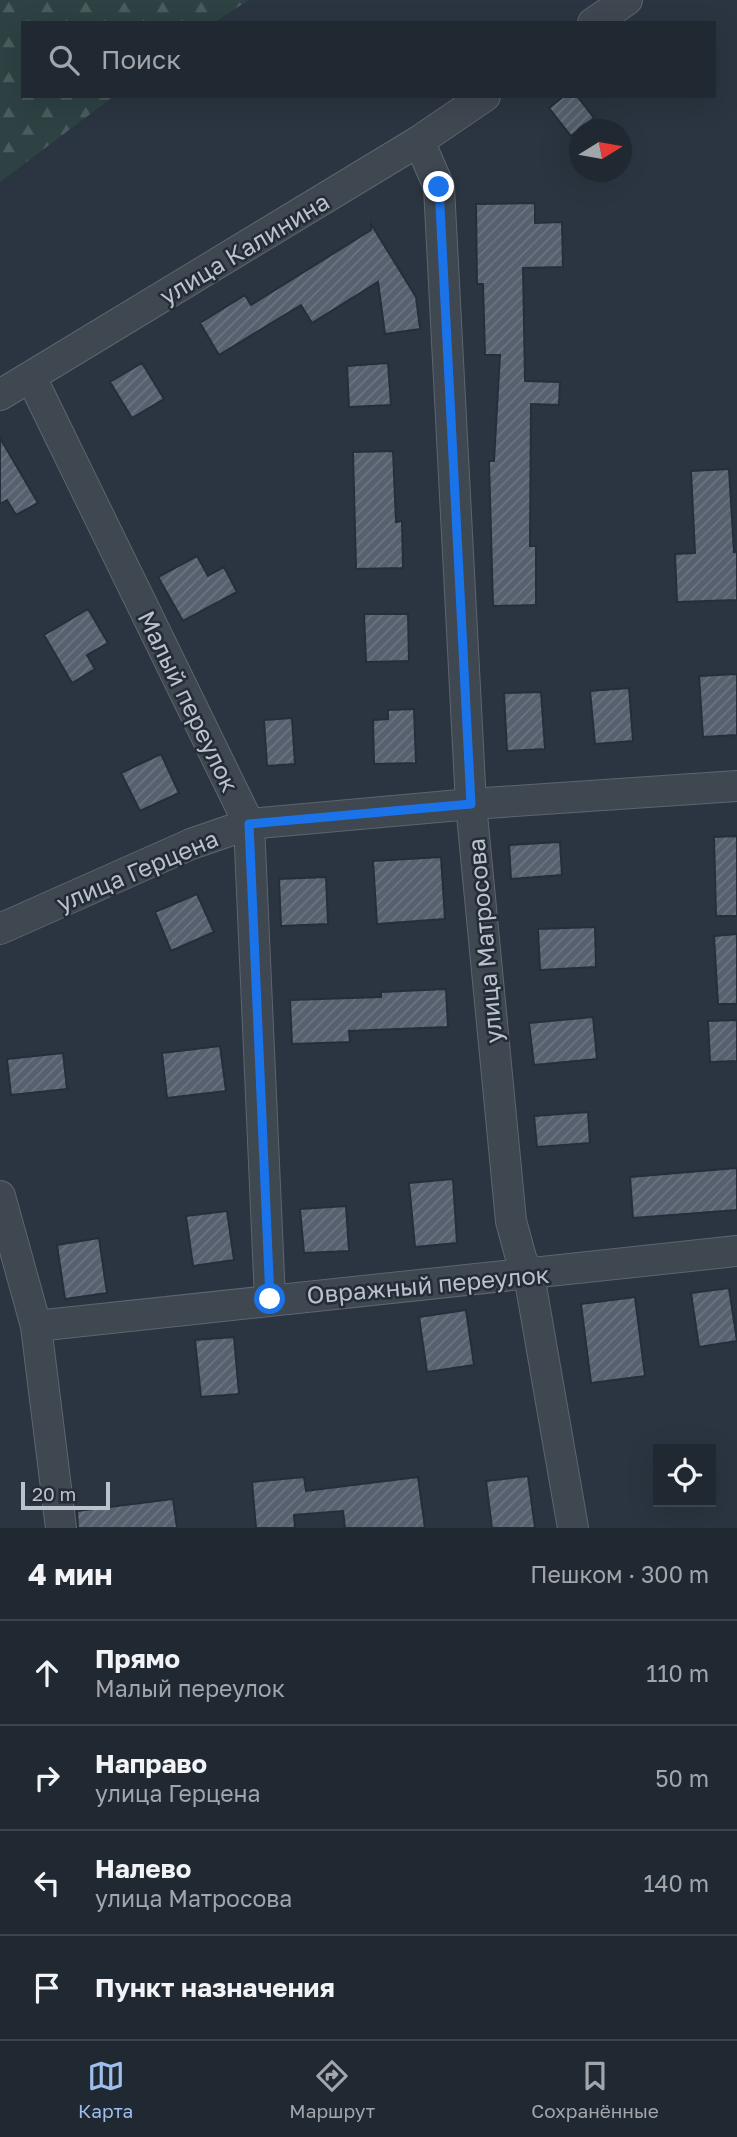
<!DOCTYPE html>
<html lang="ru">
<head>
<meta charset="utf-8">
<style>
	:root { --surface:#202831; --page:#283039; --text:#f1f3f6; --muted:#a2a6ab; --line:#3d444d; --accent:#9ebeee }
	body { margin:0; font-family:"Golos Text",sans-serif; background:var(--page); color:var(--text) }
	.controls { position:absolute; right:21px; bottom:21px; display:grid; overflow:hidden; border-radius:0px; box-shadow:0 7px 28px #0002 }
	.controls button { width:63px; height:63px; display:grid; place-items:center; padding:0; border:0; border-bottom:2px solid var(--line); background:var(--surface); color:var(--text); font:35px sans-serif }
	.compass { position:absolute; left:569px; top:119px; width:63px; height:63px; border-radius:50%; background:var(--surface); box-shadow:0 7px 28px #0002; rotate:79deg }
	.scale { position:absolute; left:21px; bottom:18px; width:89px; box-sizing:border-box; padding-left:7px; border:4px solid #bcc2cb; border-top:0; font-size:19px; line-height:24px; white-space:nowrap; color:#bcc2cb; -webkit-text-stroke:5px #232c37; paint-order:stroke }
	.stop { position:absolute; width:21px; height:21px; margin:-16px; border:5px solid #1a73e8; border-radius:50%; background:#fff }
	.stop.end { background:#1a73e8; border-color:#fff; box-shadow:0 2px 7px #0008 }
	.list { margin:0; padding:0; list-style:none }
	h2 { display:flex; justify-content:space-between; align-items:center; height:91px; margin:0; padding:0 28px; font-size:30px }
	h2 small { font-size:23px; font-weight:400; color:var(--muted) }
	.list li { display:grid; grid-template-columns:46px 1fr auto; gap:21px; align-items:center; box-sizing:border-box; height:105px; padding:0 28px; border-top:2px solid var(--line) }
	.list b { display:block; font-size:26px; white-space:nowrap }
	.list p { margin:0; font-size:23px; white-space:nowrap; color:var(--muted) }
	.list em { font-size:23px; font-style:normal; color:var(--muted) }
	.icon { flex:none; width:38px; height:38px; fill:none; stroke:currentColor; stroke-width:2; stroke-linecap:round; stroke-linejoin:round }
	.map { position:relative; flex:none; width:737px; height:1528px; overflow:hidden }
	.search { position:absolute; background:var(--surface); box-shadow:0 7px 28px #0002; left:21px; right:21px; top:21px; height:77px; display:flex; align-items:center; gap:18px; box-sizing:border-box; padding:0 24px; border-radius:0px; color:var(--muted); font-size:26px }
	.sheet { height:511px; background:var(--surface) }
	nav { display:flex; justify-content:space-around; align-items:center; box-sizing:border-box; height:98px; border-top:2px solid var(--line); background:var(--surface); font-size:19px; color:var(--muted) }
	nav a { display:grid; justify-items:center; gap:4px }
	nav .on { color:var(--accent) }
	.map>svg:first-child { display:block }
</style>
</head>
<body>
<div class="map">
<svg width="737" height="1528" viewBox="0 0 737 1528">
	<defs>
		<pattern id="forest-firs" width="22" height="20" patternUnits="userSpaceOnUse" patternTransform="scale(1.75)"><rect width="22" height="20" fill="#2e4243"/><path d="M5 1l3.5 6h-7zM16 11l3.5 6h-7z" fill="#4a5c5d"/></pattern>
		<pattern id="building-hatch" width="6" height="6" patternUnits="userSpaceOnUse" patternTransform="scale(1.75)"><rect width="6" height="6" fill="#56606e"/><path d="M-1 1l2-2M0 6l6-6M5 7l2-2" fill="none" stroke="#6c7581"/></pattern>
	</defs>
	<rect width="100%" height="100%" fill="#2b3541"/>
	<path fill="url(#forest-firs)" d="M0 0H249L213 23H23V96H114L0 182Z"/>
	<path fill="url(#building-hatch)" stroke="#252e39" stroke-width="2" d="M564 96H577L594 118 571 136 549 108Z
		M535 203V223L562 222 563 267 523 268 525 381 560 382 559 405 531 404 530 546H536V605L493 606 489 461H494L500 355H485L483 284H477L476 204Z
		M371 224 416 297 420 329 385 334 378 282 312 323 301 305 219 355 200 323 245 295 251 305 371 230Z
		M142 363 164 399 132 418 110 382Z
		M388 363 391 405 349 407 347 366Z
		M0 438 38 503 16 515 7 500 0 504Z
		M393 451 396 522 402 521 403 568 356 569 353 452Z
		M729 469 734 552H737V600L677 602 675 554 695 553 691 471Z
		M197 556 208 576 224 567 237 592 183 621 158 577Z
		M88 609 108 643 87 655 95 669 72 683 44 635Z
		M364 614H408L409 661 366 662Z
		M737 674V735L703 737 699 676Z
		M629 688 633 741 595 744 590 691Z
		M541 692 545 749 507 751 504 693Z
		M414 709 416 763 374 764 373 720 388 719V710Z
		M292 718 295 764 267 766 264 720Z
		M161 754 179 793 140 811 121 773Z
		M737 836V916H716L714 837Z
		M560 842 562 875 511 879 509 845Z
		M441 857 445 919 377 924 373 861Z
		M326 877 328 924 281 926 279 879Z
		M197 894 214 932 171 951 155 912Z
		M595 927 596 967 540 970 538 929Z
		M737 934V1004H718L714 936Z
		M446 989 448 1027 349 1031 350 1042 292 1044 290 1000 381 997V992Z
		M593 1017 597 1059 534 1065 529 1023Z
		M737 1020V1061L710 1062 708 1021Z
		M220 1046 226 1091 167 1098 162 1053Z
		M63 1053 67 1089 11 1095 7 1059Z
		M588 1112 590 1143 537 1147 534 1116Z
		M737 1168V1210L633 1218 630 1177Z
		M453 1179 457 1243 415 1247 409 1183Z
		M346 1206 349 1251 304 1253 300 1209Z
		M227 1211 234 1260 193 1266 186 1216Z
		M99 1238 107 1293 65 1299 57 1245Z
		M729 1288 737 1341 699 1347 691 1293Z
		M635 1297 645 1376 591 1383 581 1304Z
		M466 1310 474 1365 427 1372 419 1317Z
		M234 1337 239 1394 201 1397 195 1340Z
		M528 1476 535 1528H492L486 1481Z
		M304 1477 306 1491 418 1477 425 1528H345L343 1511 294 1515 295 1528H256L252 1482Z
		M173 1499 177 1528H78L77 1511Z"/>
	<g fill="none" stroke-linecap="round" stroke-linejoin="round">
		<g stroke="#5d656f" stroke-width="32">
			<path id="minor" d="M593 23 627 0
				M419 141 439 187 471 804 511 1221 521 1258 529 1275 573 1528
				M31 377 249 824 270 1299
				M0 395 419 141 485 96
				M0 929 191 844 249 824 471 804 737 786
				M0 1196 36 1326 61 1528
				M36 1326 737 1251"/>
		</g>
		<use href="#minor" stroke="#3f4751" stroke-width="30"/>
	</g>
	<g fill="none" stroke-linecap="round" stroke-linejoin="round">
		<path stroke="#1a73e8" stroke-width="9" d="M270 1299 249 824 471 804 439 187"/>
	</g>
	<g text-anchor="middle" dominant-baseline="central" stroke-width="5" stroke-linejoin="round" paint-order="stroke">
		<g font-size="24" fill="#bcc2cb" stroke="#232c37">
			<text transform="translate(244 248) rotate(-31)">улица Калинина</text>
			<text transform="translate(189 701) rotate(64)">Малый переулок</text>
			<text transform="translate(137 870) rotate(-23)">улица Герцена</text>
			<text transform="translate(484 941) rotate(-95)">улица Матросова</text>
			<text transform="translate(428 1284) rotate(-5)">Овражный переулок</text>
		</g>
	</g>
</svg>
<div class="controls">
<button><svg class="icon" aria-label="locate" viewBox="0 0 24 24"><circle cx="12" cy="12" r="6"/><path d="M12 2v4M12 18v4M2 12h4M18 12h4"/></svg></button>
</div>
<svg class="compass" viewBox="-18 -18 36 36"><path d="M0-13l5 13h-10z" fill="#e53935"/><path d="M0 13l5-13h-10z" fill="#a2a6ab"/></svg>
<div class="scale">20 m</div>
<div class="stop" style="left:270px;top:1299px"></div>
<div class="stop end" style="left:439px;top:187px"></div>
<div class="search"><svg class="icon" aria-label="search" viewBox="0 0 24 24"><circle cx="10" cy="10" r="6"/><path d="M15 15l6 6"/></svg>Поиск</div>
</div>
<section class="sheet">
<h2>4 мин<small>Пешком · 300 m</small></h2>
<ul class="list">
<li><svg class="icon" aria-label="ahead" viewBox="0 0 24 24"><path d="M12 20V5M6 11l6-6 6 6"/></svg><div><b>Прямо</b><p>Малый переулок</p></div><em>110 m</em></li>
<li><svg class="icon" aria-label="right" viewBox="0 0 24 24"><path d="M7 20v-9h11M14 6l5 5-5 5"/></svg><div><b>Направо</b><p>улица Герцена</p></div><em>50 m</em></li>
<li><svg class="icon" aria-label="left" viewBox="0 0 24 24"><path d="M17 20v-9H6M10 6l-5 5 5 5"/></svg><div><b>Налево</b><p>улица Матросова</p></div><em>140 m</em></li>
<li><svg class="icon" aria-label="arrive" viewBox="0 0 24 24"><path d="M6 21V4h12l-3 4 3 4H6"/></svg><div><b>Пункт назначения</b></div></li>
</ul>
</section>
<nav>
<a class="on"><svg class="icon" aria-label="map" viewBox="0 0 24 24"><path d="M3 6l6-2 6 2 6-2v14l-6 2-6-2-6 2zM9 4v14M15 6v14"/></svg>Карта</a>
<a><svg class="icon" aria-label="directions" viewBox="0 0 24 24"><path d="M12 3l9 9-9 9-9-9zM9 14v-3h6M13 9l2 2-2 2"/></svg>Маршрут</a>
<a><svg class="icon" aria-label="saved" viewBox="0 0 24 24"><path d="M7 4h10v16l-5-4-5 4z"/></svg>Сохранённые</a>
</nav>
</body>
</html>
